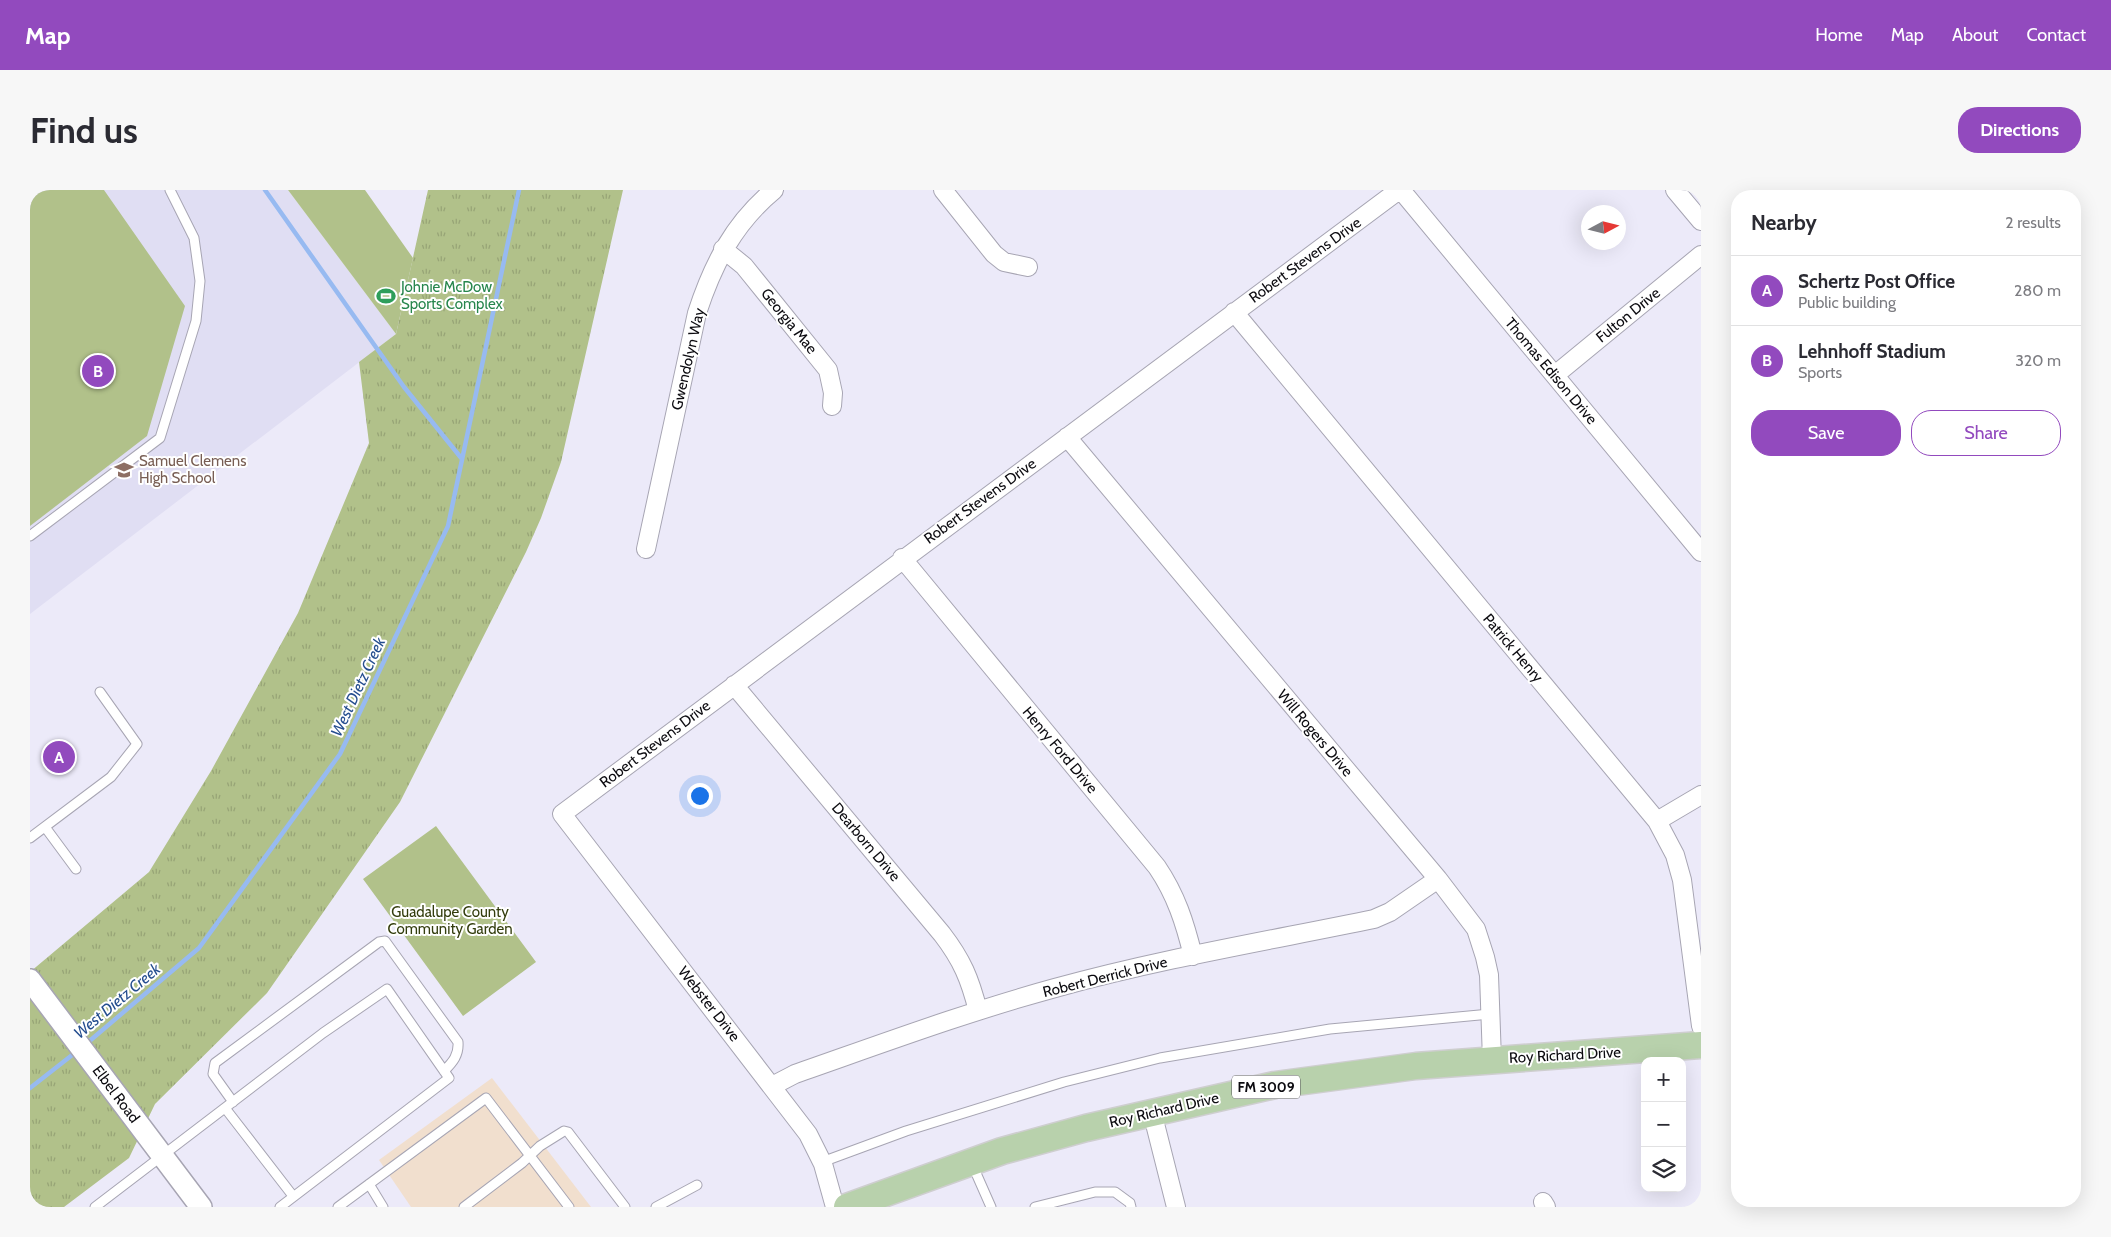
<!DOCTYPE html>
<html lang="en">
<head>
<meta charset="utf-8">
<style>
	:root { --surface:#fff; --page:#f7f7f7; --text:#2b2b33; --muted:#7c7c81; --line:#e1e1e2; --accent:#924abe }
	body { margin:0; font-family:Cabin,sans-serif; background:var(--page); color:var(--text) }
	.controls { position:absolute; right:15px; bottom:15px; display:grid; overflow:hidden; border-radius:10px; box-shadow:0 5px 20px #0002 }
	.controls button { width:45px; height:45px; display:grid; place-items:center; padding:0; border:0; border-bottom:1px solid var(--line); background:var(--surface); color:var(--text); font:25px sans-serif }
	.compass { position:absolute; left:1551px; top:15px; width:45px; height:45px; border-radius:50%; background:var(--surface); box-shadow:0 5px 20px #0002; rotate:83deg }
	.you { position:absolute; left:669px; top:605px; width:18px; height:18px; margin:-12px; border:4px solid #fff; border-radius:50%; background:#1a73e8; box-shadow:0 0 0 8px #1a73e833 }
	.badge { display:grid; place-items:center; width:32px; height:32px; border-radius:50%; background:var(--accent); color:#fff; font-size:16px; font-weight:700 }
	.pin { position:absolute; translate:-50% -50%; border:2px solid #fff; box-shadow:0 1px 5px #0006 }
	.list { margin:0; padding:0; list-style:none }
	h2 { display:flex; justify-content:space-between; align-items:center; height:65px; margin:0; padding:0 20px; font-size:21px }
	h2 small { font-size:16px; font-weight:400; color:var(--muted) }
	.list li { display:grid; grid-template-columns:32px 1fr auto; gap:15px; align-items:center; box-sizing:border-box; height:70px; padding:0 20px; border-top:1px solid var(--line) }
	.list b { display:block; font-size:19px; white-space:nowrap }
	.list p { margin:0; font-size:16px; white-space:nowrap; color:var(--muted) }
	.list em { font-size:16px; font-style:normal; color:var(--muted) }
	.actions { display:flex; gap:10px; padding:15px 20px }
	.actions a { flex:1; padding:11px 0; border:1px solid var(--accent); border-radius:20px; text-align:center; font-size:18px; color:var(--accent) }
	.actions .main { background:var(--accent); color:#fff }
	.icon { flex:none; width:28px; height:28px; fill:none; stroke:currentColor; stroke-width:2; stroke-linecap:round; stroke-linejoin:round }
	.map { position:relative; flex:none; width:1671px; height:1017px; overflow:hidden; border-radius:20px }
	header { display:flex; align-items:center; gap:30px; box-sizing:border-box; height:70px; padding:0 25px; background:var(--accent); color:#fff }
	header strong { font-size:24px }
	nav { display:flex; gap:28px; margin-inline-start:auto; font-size:18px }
	.intro { display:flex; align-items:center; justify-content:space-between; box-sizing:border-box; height:120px; padding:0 30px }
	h1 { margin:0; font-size:35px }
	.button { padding:12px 22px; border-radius:20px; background:var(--accent); color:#fff; font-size:18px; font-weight:700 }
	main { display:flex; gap:30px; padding:0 30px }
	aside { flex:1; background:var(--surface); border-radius:20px; box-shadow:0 5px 20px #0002 }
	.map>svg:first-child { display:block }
</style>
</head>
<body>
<header>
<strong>Map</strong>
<nav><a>Home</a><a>Map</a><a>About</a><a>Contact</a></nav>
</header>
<div class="intro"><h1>Find us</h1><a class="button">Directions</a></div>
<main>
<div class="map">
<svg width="1671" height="1017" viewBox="0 0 1671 1017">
	<defs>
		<pattern id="park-tufts" width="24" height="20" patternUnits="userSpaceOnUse" patternTransform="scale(1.25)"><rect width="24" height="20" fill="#b1c18a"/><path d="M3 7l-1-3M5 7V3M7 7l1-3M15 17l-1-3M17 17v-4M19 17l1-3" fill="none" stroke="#97a476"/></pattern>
	</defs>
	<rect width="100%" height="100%" fill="#eceaf9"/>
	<path fill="#f1dfce" d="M462 888 561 1017H381L349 970Z"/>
	<path fill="#e0def3" d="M0 0H258L366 144 0 424Z"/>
	<path fill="#b1c18a" d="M0 0H74L155 116 117 246 0 336Z
		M258 0H335L383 68 366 144Z
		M406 636 506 772 433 826 333 689Z"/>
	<path fill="url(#park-tufts)" d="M398 0H593L531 272 511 328 496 362 370 612 237 803 125 914 99 968 34 1017H0V782L119 682 181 581 268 423 339 253 329 172 366 144Z"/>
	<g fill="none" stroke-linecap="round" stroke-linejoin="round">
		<path stroke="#97baf1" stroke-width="4.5" d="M235 0 374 197 432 269
			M56 854 169 758 310 564 418 336 489 0
			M0 898 46 862"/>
		<g stroke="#a7a5b3" stroke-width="11">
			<path id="service" d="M0 346 130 248 166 131 170 91 164 48 140 0
				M15 637 46 679
				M0 648 81 587 107 554 70 502
				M203 912 183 884 185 873 349 752 355 751 428 852C429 865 423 872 414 881
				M195 918 263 1006
				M792 972 876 941 1034 892 1130 868 1300 839 1460 824
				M942 974 961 1017
				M339 994 353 1017
				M65 1017 293 843 357 799 419 888 250 1017
				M308 1017 456 908 539 1017
				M434 1017 492 973 510 956 534 941 538 942 595 1017
				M626 1017 667 995
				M1005 1017 1065 1002H1085L1100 1013 1101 1017"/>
		</g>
		<g stroke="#a7a5b3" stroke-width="20">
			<path id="minor" d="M913 0 964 64 974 72 998 77
				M1371 0 1671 362
				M1645 0 1671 31
				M693 59 714 76 798 180 803 203 802 216
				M1204 122 1627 631 1645 665 1652 690 1671 836
				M1525 185 1671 65
				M1037 247 1408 689 1446 739 1455 767 1459 785 1462 870
				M616 359 667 123C683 74 704 33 744 0
				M872 368 1127 677C1146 705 1155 733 1163 766
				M704 495 912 744C932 770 940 789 948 821
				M1627 631 1671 605
				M742 896 765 884C851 854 937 822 1025 798 1130 769 1237 751 1344 729L1360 722 1408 689
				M1122 922 1146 1017
				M1513 1012 1516 1017
				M805 1017 793 974 778 944 532 624 1369 0"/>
		</g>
		<g stroke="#a7a5b3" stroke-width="24">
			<path id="tertiary" d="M0 790 171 1017"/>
		</g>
		<g stroke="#cececf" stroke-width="29">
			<path id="primary" d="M817 1017 972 961 1056 938 1245 895 1386 876 1671 855"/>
		</g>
		<use href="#service" stroke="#fff" stroke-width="9"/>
		<use href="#minor" stroke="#fff" stroke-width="18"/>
		<use href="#tertiary" stroke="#fff" stroke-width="21"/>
		<use href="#primary" stroke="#b8d1ac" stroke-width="26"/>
	</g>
	<defs>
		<g id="stadium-bare" transform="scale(1.5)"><path d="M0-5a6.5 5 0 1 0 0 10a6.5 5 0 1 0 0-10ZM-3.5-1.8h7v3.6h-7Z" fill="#2e9e5b" stroke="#fff" stroke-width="2.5" paint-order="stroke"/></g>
		<g id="school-bare" transform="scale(1.5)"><path d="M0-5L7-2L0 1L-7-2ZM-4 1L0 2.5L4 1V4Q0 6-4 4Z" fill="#8d6e63" stroke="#fff" stroke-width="2.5" paint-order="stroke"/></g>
	</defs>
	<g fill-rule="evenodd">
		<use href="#stadium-bare" x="356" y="106"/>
		<use href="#school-bare" x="94" y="280"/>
	</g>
	<g text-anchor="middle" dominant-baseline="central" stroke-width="4" stroke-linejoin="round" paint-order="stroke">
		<rect fill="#fff" stroke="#555458" stroke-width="1" x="1202" y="885.5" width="68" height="23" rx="4"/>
		<g font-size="14" font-weight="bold" fill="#0c0b10">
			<text x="1236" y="897">FM 3009</text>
		</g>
		<g font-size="15" fill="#0c0b10" stroke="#fff">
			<text transform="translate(1275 70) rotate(-36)">Robert Stevens Drive</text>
			<text transform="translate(1598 125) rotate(-39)">Fulton Drive</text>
			<text transform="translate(759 131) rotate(51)">Georgia Mae</text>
			<text transform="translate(658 169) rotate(-77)">Gwendolyn Way</text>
			<text transform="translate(1521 181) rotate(50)">Thomas Edison Drive</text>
			<text transform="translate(950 311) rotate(-36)">Robert Stevens Drive</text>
			<text transform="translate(1483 458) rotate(50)">Patrick Henry</text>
			<text transform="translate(1285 543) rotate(50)">Will Rogers Drive</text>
			<text transform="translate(625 554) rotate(-37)">Robert Stevens Drive</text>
			<text transform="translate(1030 560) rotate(50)">Henry Ford Drive</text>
			<text transform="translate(836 652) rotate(50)">Dearborn Drive</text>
			<text transform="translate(1075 787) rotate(-14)">Robert Derrick Drive</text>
			<text transform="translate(679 814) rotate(52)">Webster Drive</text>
			<text transform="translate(1535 865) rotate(-3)">Roy Richard Drive</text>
			<text transform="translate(86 904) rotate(53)">Elbel Road</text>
			<text transform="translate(1134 920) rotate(-13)">Roy Richard Drive</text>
		</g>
		<g font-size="15" fill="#27864d" stroke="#fff" text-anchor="start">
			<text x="371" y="97">Johnie McDow<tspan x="371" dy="17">Sports Complex</tspan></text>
		</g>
		<g font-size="15" fill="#785e54" stroke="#fff" text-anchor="start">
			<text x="109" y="271">Samuel Clemens<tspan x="109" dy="17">High School</tspan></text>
		</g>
		<g font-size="15" fill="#333d0d" stroke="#fff">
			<text x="420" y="722">Guadalupe County<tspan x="420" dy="17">Community Garden</tspan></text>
		</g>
		<g font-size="16" font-style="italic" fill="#254e8f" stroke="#fff">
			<text transform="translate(328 497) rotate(-65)">West Dietz Creek</text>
			<text transform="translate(87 811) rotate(-40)">West Dietz Creek</text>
		</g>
	</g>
</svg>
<div class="controls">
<button>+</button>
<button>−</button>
<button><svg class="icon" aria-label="layers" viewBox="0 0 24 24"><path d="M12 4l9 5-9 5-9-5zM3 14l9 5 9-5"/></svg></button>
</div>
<svg class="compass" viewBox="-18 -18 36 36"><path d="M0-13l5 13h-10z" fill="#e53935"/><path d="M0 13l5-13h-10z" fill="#7c7c81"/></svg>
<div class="you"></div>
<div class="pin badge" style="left:29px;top:567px">A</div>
<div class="pin badge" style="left:68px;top:181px">B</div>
</div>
<aside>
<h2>Nearby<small>2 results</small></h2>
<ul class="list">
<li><span class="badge">A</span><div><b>Schertz Post Office</b><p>Public building</p></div><em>280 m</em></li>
<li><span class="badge">B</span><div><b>Lehnhoff Stadium</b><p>Sports</p></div><em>320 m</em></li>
</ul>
<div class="actions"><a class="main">Save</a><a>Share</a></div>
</aside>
</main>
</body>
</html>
